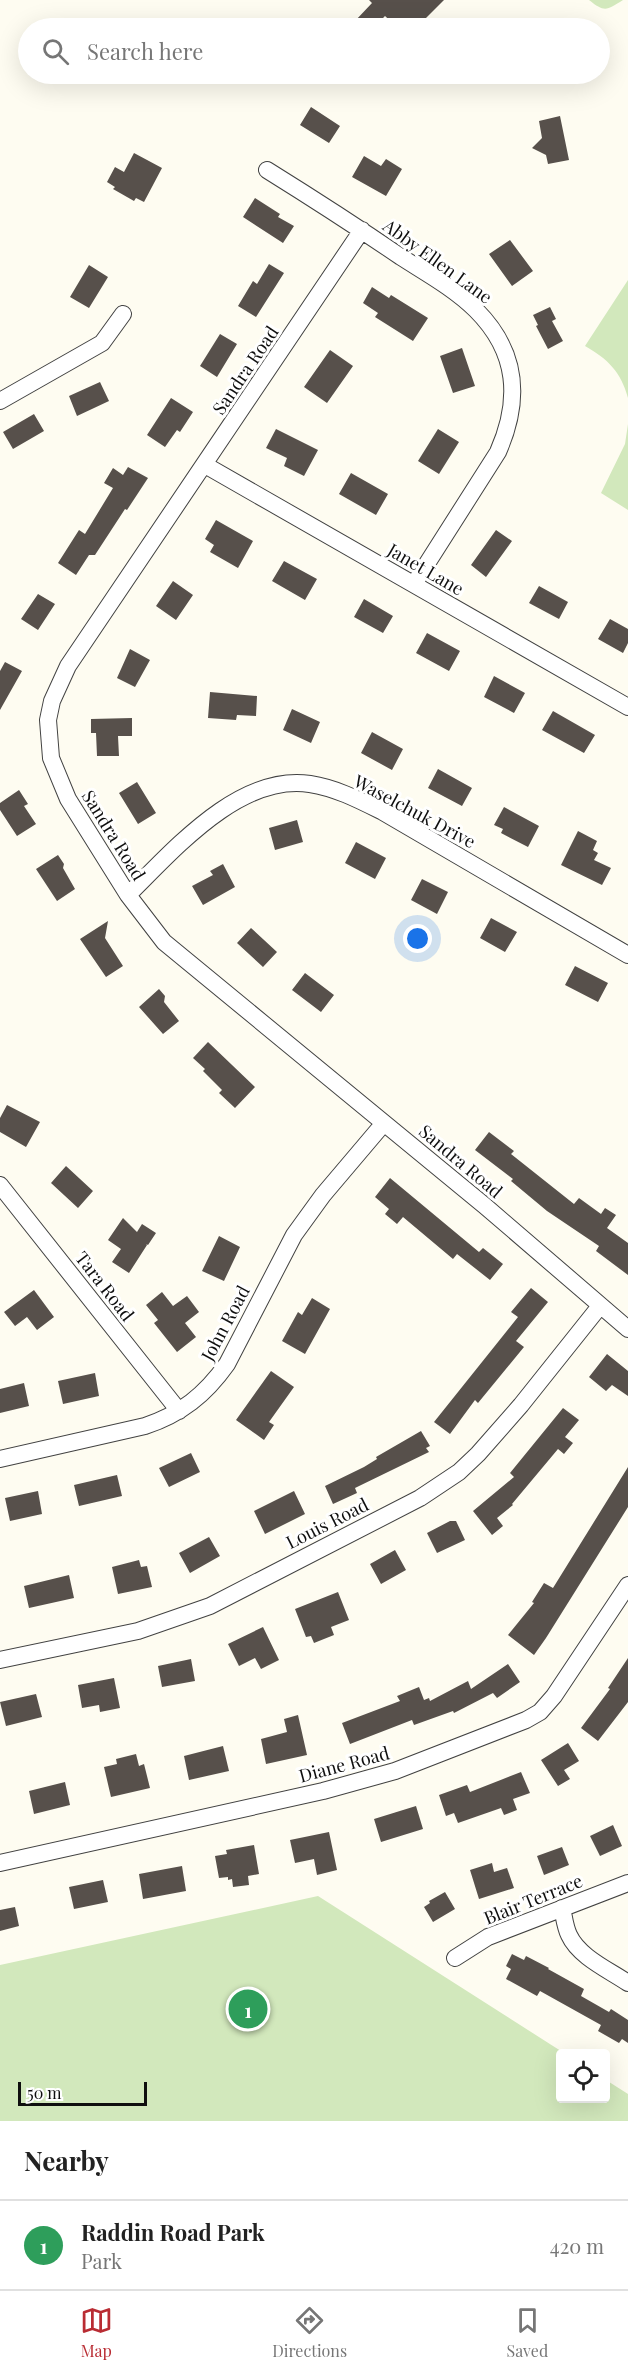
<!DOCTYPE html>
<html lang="en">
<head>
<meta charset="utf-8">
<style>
	:root { --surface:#fff; --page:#f6f6f6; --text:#222; --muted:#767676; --line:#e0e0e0; --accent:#b92c33 }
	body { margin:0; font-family:"Playfair Display",serif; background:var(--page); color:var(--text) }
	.controls { position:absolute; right:18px; bottom:18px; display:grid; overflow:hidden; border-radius:6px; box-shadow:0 6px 24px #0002 }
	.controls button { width:54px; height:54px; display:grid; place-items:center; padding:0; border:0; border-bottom:2px solid var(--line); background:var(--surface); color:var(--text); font:30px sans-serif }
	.scale { position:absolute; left:18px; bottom:15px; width:129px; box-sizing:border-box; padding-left:6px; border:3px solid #0f0f0f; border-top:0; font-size:16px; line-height:21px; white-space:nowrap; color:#0f0f0f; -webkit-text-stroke:4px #fff; paint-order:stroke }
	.you { position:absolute; left:418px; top:939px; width:21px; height:21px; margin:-15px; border:4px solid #fff; border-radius:50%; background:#1a73e8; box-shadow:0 0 0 9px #1a73e833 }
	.badge { display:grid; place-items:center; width:39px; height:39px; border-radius:50%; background:var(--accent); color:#fff; font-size:20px; font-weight:700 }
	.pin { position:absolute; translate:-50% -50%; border:3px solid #fff; box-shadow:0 2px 6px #0006 }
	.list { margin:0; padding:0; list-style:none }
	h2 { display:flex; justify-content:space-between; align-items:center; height:78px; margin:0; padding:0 24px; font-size:26px }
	h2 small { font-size:20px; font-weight:400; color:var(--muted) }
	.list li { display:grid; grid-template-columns:39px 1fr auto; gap:18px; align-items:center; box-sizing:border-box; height:90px; padding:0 24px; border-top:2px solid var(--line) }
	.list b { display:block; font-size:22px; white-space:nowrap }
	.list p { margin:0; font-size:20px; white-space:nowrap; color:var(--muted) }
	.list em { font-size:20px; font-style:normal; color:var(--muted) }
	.icon { flex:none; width:33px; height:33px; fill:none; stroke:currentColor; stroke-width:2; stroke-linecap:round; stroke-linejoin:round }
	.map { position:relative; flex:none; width:628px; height:2121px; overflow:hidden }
	.search { position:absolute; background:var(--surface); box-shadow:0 6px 24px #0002; left:18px; right:18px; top:18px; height:66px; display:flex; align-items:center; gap:15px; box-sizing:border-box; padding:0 21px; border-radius:33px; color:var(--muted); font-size:22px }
	.sheet { height:168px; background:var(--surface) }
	nav { display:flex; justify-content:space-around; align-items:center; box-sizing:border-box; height:84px; border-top:2px solid var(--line); background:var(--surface); font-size:16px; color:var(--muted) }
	nav a { display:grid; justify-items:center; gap:3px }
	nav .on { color:var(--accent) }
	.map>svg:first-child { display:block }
</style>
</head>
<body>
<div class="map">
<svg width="628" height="2121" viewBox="0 0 628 2121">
	<rect width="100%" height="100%" fill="#fefcf1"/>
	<path fill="#d2e8bc" d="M589 0H623C607 10 605 13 589 0Z
		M628 280V398C621 372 608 359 585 346Z
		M628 424V510L601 493 625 444Z
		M318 1896 564 2053 560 2054V2098H606V2080L628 2094V2121H0V1965Z"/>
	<path fill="#57504b" d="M369 0H444L424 20 432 28H398L385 16 373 28H363L355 21 372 3Z
		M311 107 340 126 329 143 300 125Z
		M560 116 569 160 548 164 546 155 532 148 542 138 539 121Z
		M134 153 162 168 144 202 136 198 134 201 113 189 115 187 107 182 115 167 124 172Z
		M364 156 381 166 386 159 402 169 386 196 352 177Z
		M255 198 280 214 278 217 294 226 283 243 243 217Z
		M510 240 533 271 512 286 489 254Z
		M269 264 284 273 256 317 238 306 253 281 257 284Z
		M89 265 108 277 89 308 70 297Z
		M372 287 389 298 391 295 428 318 413 341 375 317 378 313 363 303Z
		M550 307 556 319 552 321 563 341 548 349 536 326 538 325 533 315Z
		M220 334 237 344 217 377 200 366Z
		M462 348 475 386 453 393 440 356Z
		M330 350 353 366 327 403 304 387Z
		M100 382 109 401 77 416 69 396Z
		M171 398 193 412 180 432 177 430 165 447 147 435Z
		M34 414 44 431 13 449 3 432Z
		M276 429 318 450 304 476 284 466 287 458 266 448Z
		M438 429 459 442 439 474 418 461Z
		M128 467 148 478 127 510 125 509 95 555H89L76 575 58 563 79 530 85 534 113 488 104 483 113 468 123 475Z
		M351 473 388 494 376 515 339 494Z
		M216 520 253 541 238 568 210 552 214 545 205 539Z
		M496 530 512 541 486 577 471 565Z
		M284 561 317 579 305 600 272 581Z
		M173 581 193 595 176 620 156 606Z
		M539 586 568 602 559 619 529 603Z
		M38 594 55 604 38 630 21 619Z
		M364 599 393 616 383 633 354 617Z
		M610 619 628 629V643L623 653 598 639Z
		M427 633 460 651 449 671 416 653Z
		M130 649 150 660 135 687 117 678Z
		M5 662 22 671 0 710V671Z
		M494 676 525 693 514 713 484 697Z
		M210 692 257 696 256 716 237 715 236 720 208 718Z
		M292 709 320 722 311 743 283 730Z
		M553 711 595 735 584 753 542 730Z
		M132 718V736H118L119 756H97L96 733H91V719Z
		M372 732 403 749 392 770 361 753Z
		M438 769 472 788 462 806 428 788Z
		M137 782 156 813 138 824 119 793Z
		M19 790 28 804 24 806 36 824 17 836 0 810V803Z
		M504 807 539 826 528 847 501 833 503 829 494 825Z
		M297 820 303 842 275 850 269 828Z
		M578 831 597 841 593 850 598 853 594 860 611 868 602 885 561 865Z
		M356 842 386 858 375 879 345 863Z
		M58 855 64 864 63 868 75 889 57 901 36 869Z
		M223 864 235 887 203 905 192 886 213 875 210 871Z
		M422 879 448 892 437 914 411 900Z
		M491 918 517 932 505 952 480 938Z
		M108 921 105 938 123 966 106 977 80 939Z
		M251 928 277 952 263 967 237 943Z
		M575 966 608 983 598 1002 565 985Z
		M305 973 334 995 321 1012 292 990Z
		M159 989 165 996 164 1002 179 1021 163 1034 139 1007Z
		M208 1042 255 1087 235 1108 219 1093 222 1090 203 1071 205 1069 193 1058Z
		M7 1105 40 1122 26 1147 0 1132V1118Z
		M489 1132 514 1151 511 1154 574 1204 579 1198 601 1214 605 1208 616 1215 607 1228 628 1243V1275L596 1251 599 1246 547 1211 511 1181 513 1179 475 1150Z
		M66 1166 93 1191 78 1208 51 1183Z
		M390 1178 479 1252 483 1248 503 1264 490 1280 457 1254 453 1259 403 1217 397 1224 385 1214 389 1209 375 1197Z
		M123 1218 137 1232 142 1224 156 1233 148 1245 146 1244 147 1245 129 1273 112 1262 121 1249 108 1240Z
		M219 1236 240 1247 224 1281 202 1271Z
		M531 1288 548 1302 516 1341 524 1347 478 1403 475 1400 450 1434 434 1422 518 1317 511 1312Z
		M34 1290 54 1317 37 1330 27 1317 15 1326 4 1312Z
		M162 1292 173 1306 187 1296 199 1312 185 1323 196 1337 177 1352 154 1323 158 1320 146 1305Z
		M312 1298 330 1309 305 1354 282 1341 298 1312 302 1315Z
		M607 1354 628 1371V1396L612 1385 606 1391 589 1377Z
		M271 1371 294 1387 269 1422 274 1425 264 1440 236 1420Z
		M95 1373 99 1396 63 1404 58 1381Z
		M24 1383 29 1406 0 1413V1389Z
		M563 1408 579 1420 565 1437 573 1443 564 1454 558 1449 512 1504 513 1505 497 1518 503 1526 492 1535 473 1511 514 1477 510 1473Z
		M421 1431 430 1446 426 1448 429 1452 355 1488 357 1493 333 1504 325 1486 364 1467 377 1459 376 1457Z
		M191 1453 200 1472 169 1487 159 1468Z
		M628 1467V1507L546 1638 534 1655 508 1635 534 1603 532 1602 544 1583 553 1588Z
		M117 1475 122 1496 79 1506 74 1485Z
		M38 1491 42 1514 10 1521 5 1498Z
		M294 1491 305 1514 265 1534 254 1511Z
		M450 1521H456L465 1540 437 1553 427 1533Z
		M209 1537 220 1556 190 1573 179 1553Z
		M395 1550 406 1570 381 1584 370 1564Z
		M139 1560 141 1567 147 1566 152 1587 118 1594 112 1567Z
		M69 1575 74 1598 29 1608 24 1586Z
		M338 1592 349 1620 331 1627 334 1635 314 1643 311 1636 306 1637 295 1609Z
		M263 1627 279 1660 261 1669 255 1658 239 1666 228 1644Z
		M628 1658V1702L598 1741 581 1728 610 1689 608 1688Z
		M191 1659 195 1681 162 1687 158 1666Z
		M508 1664 520 1682 497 1698 493 1693 454 1713 453 1711 414 1725 412 1720 350 1744 342 1723 400 1701 397 1696 419 1687 424 1700 429 1698 430 1701 468 1681 471 1689Z
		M114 1678 120 1708 100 1712 99 1705 82 1708 78 1685Z
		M36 1694 42 1717 6 1726 0 1702Z
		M298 1715 307 1755 266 1764 261 1739 287 1732 284 1719Z
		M568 1743 579 1761 564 1770 570 1779 558 1786 541 1760Z
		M223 1746 229 1771 189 1780 184 1756Z
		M136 1754 139 1766 144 1764 150 1788 111 1797 104 1767 117 1764 116 1759Z
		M521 1772 530 1793 513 1799 517 1810 504 1815 501 1808 458 1823 454 1813 446 1816 439 1795 467 1785 470 1792Z
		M65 1782 70 1805 34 1814 29 1791Z
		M416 1806 423 1829 381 1842 374 1819Z
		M613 1825 622 1846 600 1856 590 1836Z
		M329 1832 337 1870 317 1875 314 1859 295 1863 290 1840Z
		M254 1845 259 1874 248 1876 249 1885 233 1887 232 1879 228 1880V1877L219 1878 215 1856 227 1854 226 1850Z
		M562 1847 569 1865 544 1875 537 1856Z
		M492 1863 494 1872 507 1868 514 1888 479 1899 470 1870Z
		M182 1866 186 1891 143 1899 139 1874Z
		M103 1880 108 1902 74 1909 69 1887Z
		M445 1892 455 1909 433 1922 424 1907 430 1903 429 1901Z
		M15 1907 19 1926 0 1931V1910Z
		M512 1954 524 1960 526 1956 549 1968 548 1969 584 1989 581 1996 609 2012 611 2009 628 2020V2043L622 2039 619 2043 598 2031 601 2025 540 1991 537 1996 506 1979 511 1969 506 1966Z"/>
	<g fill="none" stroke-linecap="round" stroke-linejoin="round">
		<g stroke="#424242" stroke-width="18">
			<path id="minor" d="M267 170C312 198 357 227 401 257 426 273 455 289 476 310 518 352 521 400 498 452L414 584
				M362 230 68 666 52 701 48 720 51 758 68 799 128 895 164 942 485 1206 628 1329
				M0 401 102 343 123 314
				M205 465 628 707
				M128 895C173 851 239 773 310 784 336 788 359 800 383 812L628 955
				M0 1185 179 1411
				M0 1459 145 1426C181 1414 205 1395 227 1364L294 1235 323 1195 384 1123
				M0 1660 138 1631 210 1606 420 1498 459 1472 478 1454 521 1405 600 1306
				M0 1863 323 1791 395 1771 526 1720 540 1712 554 1696 628 1585
				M562 1908C564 1916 565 1927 569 1935 579 1957 609 1970 628 1983
				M455 1958 488 1937 628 1883"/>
		</g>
		<use href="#minor" stroke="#fff" stroke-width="16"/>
	</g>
	<g text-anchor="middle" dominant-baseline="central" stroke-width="6" stroke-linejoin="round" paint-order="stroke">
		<g font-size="18" fill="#0f0f0f" stroke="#fff">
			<text transform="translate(438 261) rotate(36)">Abby Ellen Lane</text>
			<text transform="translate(245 370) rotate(-56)">Sandra Road</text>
			<text transform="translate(426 569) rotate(30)">Janet Lane</text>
			<text transform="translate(415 811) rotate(28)">Waselchuk Drive</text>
			<text transform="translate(114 835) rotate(58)">Sandra Road</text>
			<text transform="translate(461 1161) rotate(40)">Sandra Road</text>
			<text transform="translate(105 1286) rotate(52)">Tara Road</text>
			<text transform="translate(225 1323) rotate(-62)">John Road</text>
			<text transform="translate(327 1523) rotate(-27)">Louis Road</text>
			<text transform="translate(344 1764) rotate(-15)">Diane Road</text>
			<text transform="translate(533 1899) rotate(-22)">Blair Terrace</text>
		</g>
	</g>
</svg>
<div class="controls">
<button><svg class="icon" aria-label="locate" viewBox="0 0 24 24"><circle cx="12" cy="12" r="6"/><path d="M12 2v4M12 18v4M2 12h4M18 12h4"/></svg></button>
</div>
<div class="scale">50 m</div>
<div class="you"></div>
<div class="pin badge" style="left:248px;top:2009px;background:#2e9e5b">1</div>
<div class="search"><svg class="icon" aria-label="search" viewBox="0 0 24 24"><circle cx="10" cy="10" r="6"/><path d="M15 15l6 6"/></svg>Search here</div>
</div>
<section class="sheet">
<h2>Nearby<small></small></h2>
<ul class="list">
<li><span class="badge" style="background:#2e9e5b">1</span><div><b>Raddin Road Park</b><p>Park</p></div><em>420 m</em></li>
</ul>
</section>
<nav>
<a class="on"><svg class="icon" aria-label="map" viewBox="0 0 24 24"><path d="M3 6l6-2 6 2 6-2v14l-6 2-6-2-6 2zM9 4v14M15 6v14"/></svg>Map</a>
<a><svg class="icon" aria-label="directions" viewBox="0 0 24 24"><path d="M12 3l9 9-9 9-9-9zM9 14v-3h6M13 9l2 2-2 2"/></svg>Directions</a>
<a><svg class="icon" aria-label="saved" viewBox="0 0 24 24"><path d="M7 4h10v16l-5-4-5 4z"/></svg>Saved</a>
</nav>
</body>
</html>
